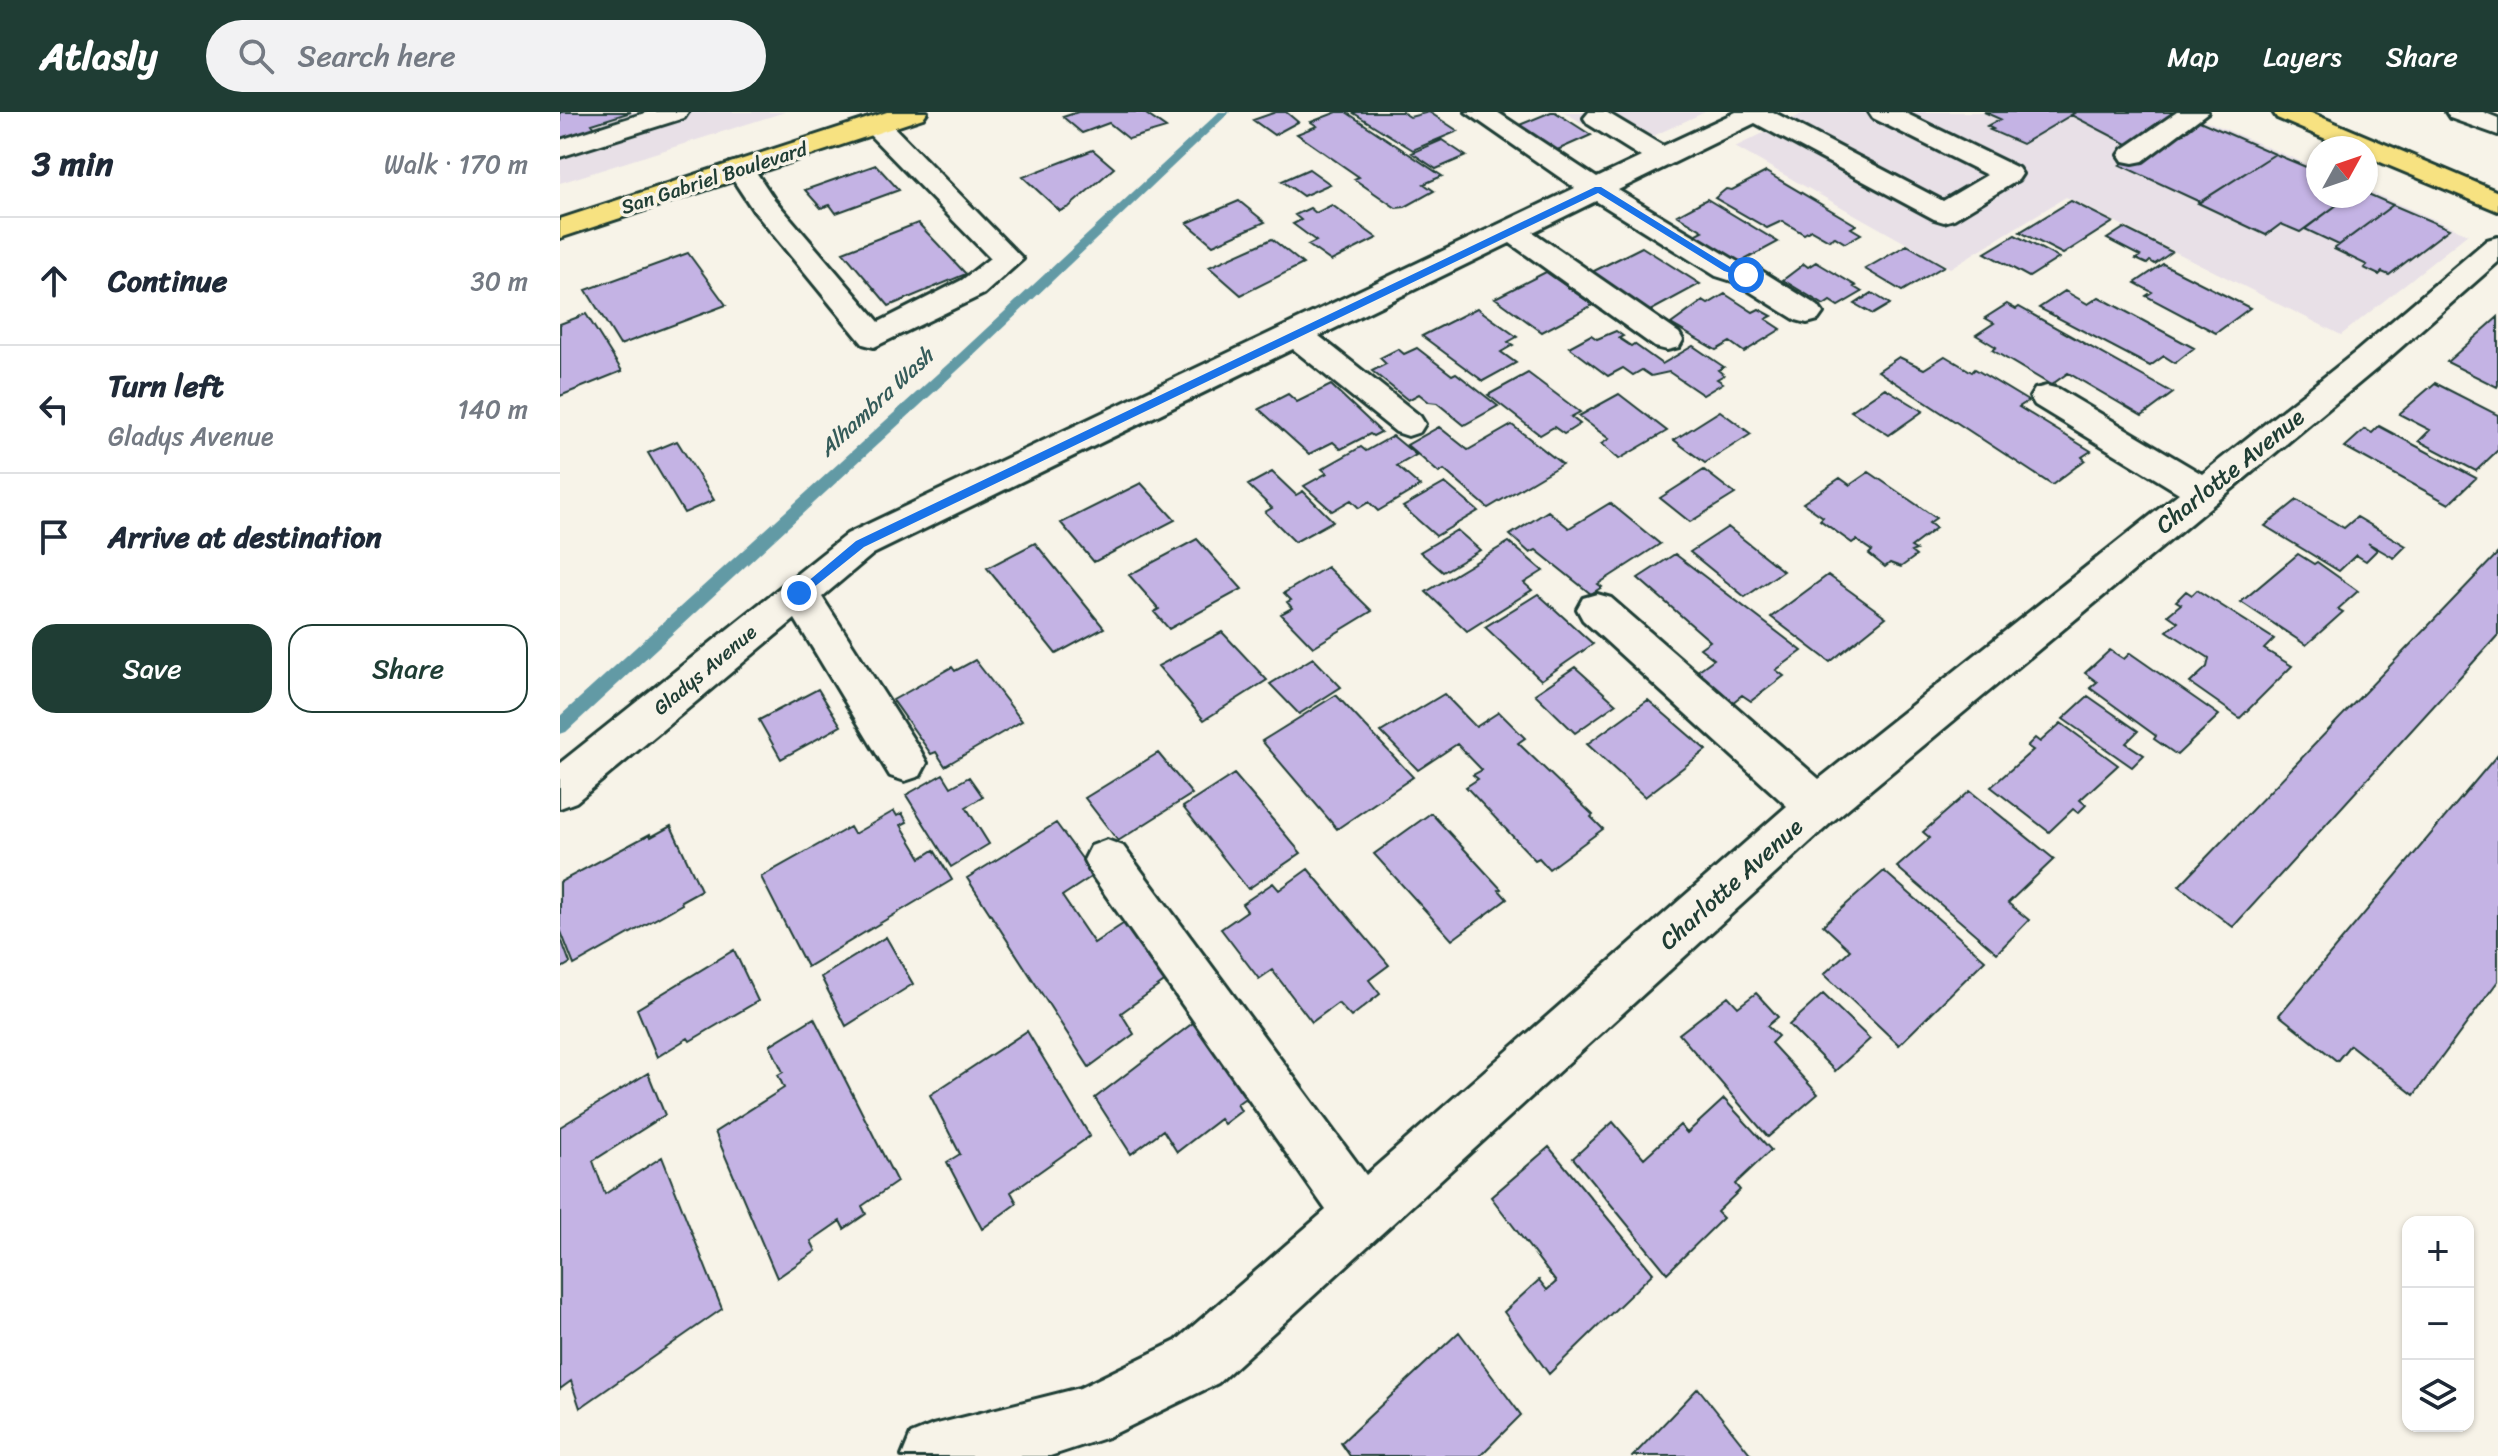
<!DOCTYPE html>
<html lang="en">
<head>
<meta charset="utf-8">
<style>
	:root { --surface:#fff; --page:#f2f2f3; --text:#1f2937; --muted:#747a83; --line:#e0e1e3; --accent:#1f3d34 }
	body { margin:0; font-family:Sriracha,sans-serif; background:var(--page); color:var(--text) }
	.controls { position:absolute; right:24px; bottom:24px; display:grid; overflow:hidden; border-radius:16px; box-shadow:0 2px 6px #0004 }
	.controls button { width:72px; height:72px; display:grid; place-items:center; padding:0; border:0; border-bottom:2px solid var(--line); background:var(--surface); color:var(--text); font:40px sans-serif }
	.compass { position:absolute; left:1746px; top:24px; width:72px; height:72px; border-radius:50%; background:var(--surface); box-shadow:0 2px 6px #0004; rotate:50deg }
	.stop { position:absolute; width:24px; height:24px; margin:-18px; border:6px solid #1a73e8; border-radius:50%; background:#fff }
	.stop.end { background:#1a73e8; border-color:#fff; box-shadow:0 2px 8px #0008 }
	.list { margin:0; padding:0; list-style:none }
	h2 { display:flex; justify-content:space-between; align-items:center; height:104px; margin:0; padding:0 32px; font-size:34px }
	h2 small { font-size:26px; font-weight:400; color:var(--muted) }
	.list li { display:grid; grid-template-columns:52px 1fr auto; gap:24px; align-items:center; box-sizing:border-box; height:128px; padding:0 32px; border-top:2px solid var(--line) }
	.list b { display:block; font-size:30px; white-space:nowrap }
	.list p { margin:0; font-size:26px; white-space:nowrap; color:var(--muted) }
	.list em { font-size:26px; font-style:normal; color:var(--muted) }
	.actions { display:flex; gap:16px; padding:24px 32px }
	.actions a { flex:1; padding:18px 0; border:2px solid var(--accent); border-radius:24px; text-align:center; font-size:28px; color:var(--accent) }
	.actions .main { background:var(--accent); color:#fff }
	.icon { flex:none; width:44px; height:44px; fill:none; stroke:currentColor; stroke-width:2; stroke-linecap:round; stroke-linejoin:round }
	.map { position:relative; flex:none; width:1938px; height:1344px; overflow:hidden }
	header { display:flex; align-items:center; gap:48px; box-sizing:border-box; height:112px; padding:0 40px; background:var(--accent); color:#fff }
	header strong { font-size:38px }
	nav { display:flex; gap:44px; margin-inline-start:auto; font-size:28px }
	.search { width:560px; height:72px; background:var(--page); display:flex; align-items:center; gap:20px; box-sizing:border-box; padding:0 28px; border-radius:44px; color:var(--muted); font-size:30px }
	main { display:flex }
	aside { flex:1; background:var(--surface) }
	.map>svg:first-child { display:block }
</style>
</head>
<body>
<header>
<strong>Atlasly</strong>
<div class="search"><svg class="icon" aria-label="search" viewBox="0 0 24 24"><circle cx="10" cy="10" r="6"/><path d="M15 15l6 6"/></svg>Search here</div>
<nav><a>Map</a><a>Layers</a><a>Share</a></nav>
</header>
<main>
<aside>
<h2>3 min<small>Walk · 170 m</small></h2>
<ul class="list">
<li><svg class="icon" aria-label="ahead" viewBox="0 0 24 24"><path d="M12 20V5M6 11l6-6 6 6"/></svg><div><b>Continue</b></div><em>30 m</em></li>
<li><svg class="icon" aria-label="left" viewBox="0 0 24 24"><path d="M17 20v-9H6M10 6l-5 5 5 5"/></svg><div><b>Turn left</b><p>Gladys Avenue</p></div><em>140 m</em></li>
<li><svg class="icon" aria-label="arrive" viewBox="0 0 24 24"><path d="M6 21V4h12l-3 4 3 4H6"/></svg><div><b>Arrive at destination</b></div></li>
</ul>
<div class="actions"><a class="main">Save</a><a>Share</a></div>
</aside>
<div class="map">
<svg width="1938" height="1344" viewBox="0 0 1938 1344">
	<rect width="100%" height="100%" fill="#f7f3e8"/>
	<filter id="ink" filterUnits="userSpaceOnUse"><feTurbulence type="fractalNoise" baseFrequency=".0125" numOctaves="2"/><feDisplacementMap in="SourceGraphic" scale="16" xChannelSelector="R" yChannelSelector="G"/><feConvolveMatrix kernelMatrix="1 2 1 2 8 2 1 2 1" color-interpolation-filters="sRGB"/></filter>
	<g filter="url(#ink)">
		<path fill="#e8e0e7" d="M0 0H225L0 71Z
			M1004 0H1145L1065 37Z
			M1246 0H1626L1758 57V84H1806V78L1908 122 1781 223 1506 85 1390 156 1175 35Z"/>
		<g fill="none" stroke-linecap="round" stroke-linejoin="round">
			<path fill="#629aa5" fill-rule="evenodd" d="M659 0H670L409 248 6 620 0 622V604L399 242Z"/>
		</g>
		<path fill="#c4b3e4" stroke="#1f3d34" stroke-width="2" d="M0 0H71L32 12 35 16 0 27Z
			M518 0H583L606 16 569 27 549 11 522 21 503 5Z
			M716 0H726L738 10 714 23 693 8Z
			M777 0H786L882 64 864 72 874 79 845 95 836 96 794 67 799 65 737 22 757 14 751 10Z
			M792 0H842L850 5 869 0 898 19 853 38Z
			M991 0H995L1031 23 995 39 957 14Z
			M1424 0H1516L1462 32 1430 18 1433 17 1427 14 1440 7Z
			M1516 0H1614L1620 3 1571 34 1511 3Z
			M1635 7 1715 42 1640 90 1560 53Z
			M882 28 906 44 876 57 852 41Z
			M533 38 554 56 509 95 500 99 463 65Z
			M1715 42 1758 60V84H1789L1740 120 1721 112 1706 123 1638 91Z
			M316 53 339 78 276 101 270 93 261 96 245 78Z
			M749 57 770 72 743 84 722 69Z
			M1206 60 1296 113 1291 116 1301 122 1285 131 1275 125 1269 128 1251 118 1244 122 1222 109 1207 116 1155 86 1166 77 1172 78Z
			M1806 81 1833 93 1779 133 1745 117 1789 84H1806Z
			M1147 87 1218 130 1177 152 1129 126 1143 119 1117 103Z
			M679 89 705 110 653 133 627 111Z
			M1511 89 1553 110 1503 142 1460 120Z
			M772 93 817 126 771 149 748 133 756 129 733 112 741 108 735 103 750 96 756 101Z
			M1833 93 1889 117 1829 163 1822 160 1819 163 1804 156 1807 153 1774 137Z
			M358 111 406 162 329 194 283 140Z
			M1564 116 1612 140 1595 152 1590 149 1587 152 1576 147 1580 144 1547 127Z
			M1455 123 1499 146 1469 165 1425 141Z
			M712 127 743 152 681 183 649 155Z
			M1347 133 1384 154 1342 179 1305 157Z
			M1082 135 1140 172 1090 199 1032 160Z
			M128 141 166 193 60 233 26 178Z
			M1256 150 1296 174 1294 175 1302 180 1278 194 1270 189 1264 193 1223 168 1244 152 1248 155Z
			M1603 152 1690 196 1656 221 1586 184 1592 180 1575 171Z
			M986 160 1033 193 982 220 935 186Z
			M1505 179 1528 192 1539 185 1634 236 1615 251 1604 244 1590 254 1479 196Z
			M1312 181 1330 192 1313 202 1295 192Z
			M1165 182 1193 200 1199 197 1212 204 1206 207 1221 217 1184 240 1170 230 1156 238 1111 212 1143 189 1148 192Z
			M1447 192 1456 197 1459 195 1613 281 1582 304 1508 261 1491 273 1432 238 1436 235 1416 223 1434 211 1425 206Z
			M917 196 957 225 948 230 953 233 941 240 956 251 923 269 862 224Z
			M26 202 62 259 0 284V212Z
			M1938 205V273L1937 275 1887 250Z
			M1056 219 1063 224 1059 226 1071 234 1074 232 1102 252 1133 234 1164 255 1158 258 1164 263 1157 267 1163 271 1143 283 1109 260 1091 264 1082 258 1073 263 1063 256 1048 264 1009 235 1031 223 1037 227Z
			M857 236 892 263 896 261 938 294 904 313 877 291 869 290 859 282 848 288 812 259 826 252 820 246 838 237 844 242Z
			M1385 244 1412 260 1415 257 1468 289 1459 295 1531 339 1522 345 1525 348 1492 373 1318 259 1339 245 1364 257Z
			M968 261 1020 300 1011 305 1020 312 1004 322 994 315 980 323 928 283Z
			M1875 271 1938 303V338L1916 359 1859 329 1870 318 1839 302Z
			M771 273 821 320 813 324 810 322 781 337 773 330 749 342 699 297 728 282 737 290Z
			M1325 276 1363 299 1329 323 1291 299Z
			M1059 282 1107 319 1059 347 1041 332 1049 327 1019 304Z
			M1160 299 1191 322 1145 351 1114 328Z
			M952 313 1002 352 928 396 884 358 879 361 847 333 879 315 908 338Z
			M1819 314 1916 366 1889 392 1785 335 1805 317 1812 321Z
			M833 324 856 343 837 354 860 374 818 399 809 390 799 396 791 388 772 399 744 374 767 361 762 357 801 335 806 339Z
			M117 329 154 388 124 401 88 341Z
			M1144 358 1175 382 1130 410 1100 386Z
			M712 360 736 383 743 379 773 409 735 430 705 400 712 396 688 373Z
			M1309 360 1376 406 1369 411 1376 416 1351 435 1356 438 1351 440 1356 444 1341 455 1330 451 1325 455 1309 442 1312 439 1296 428 1292 431 1260 408 1263 405 1243 391 1280 366 1290 373Z
			M581 371 615 408 534 450 501 411Z
			M885 371 918 399 876 424 843 395Z
			M1737 388 1784 416 1797 405 1846 434 1834 446 1808 431 1817 438 1806 449 1796 443 1779 459 1705 414Z
			M1050 391 1100 432 1038 472 1042 475 1031 482 976 438 970 441 950 423 988 399 1009 416Z
			M1168 415 1223 459 1185 485 1130 440Z
			M897 418 920 438 883 460 860 440Z
			M637 427 682 477 609 517 594 500 599 497 569 463Z
			M949 430 983 459 964 471 972 478 907 519 866 480Z
			M475 431 544 516 496 542 427 456Z
			M1938 441V523L1673 815 1619 774Z
			M1115 442 1242 539 1216 558 1224 564 1191 589 1182 583 1172 591 1136 560 1154 547 1140 536 1150 529 1078 466Z
			M1738 442 1754 452 1757 450 1798 479 1778 497 1783 500 1746 533 1681 490Z
			M767 455 812 499 753 535 721 502 732 496 727 490 731 488 724 481Z
			M1268 463 1326 505 1270 550 1211 505Z
			M1637 478 1714 527 1704 537 1732 554 1680 606 1630 571 1647 555 1649 546 1607 519 1618 510 1608 503 1621 492 1616 489 1626 479 1632 483Z
			M978 482 1033 532 981 568 925 515Z
			M662 520 707 568 644 608 598 554Z
			M1550 538 1564 547 1570 541 1659 603 1617 643 1594 627 1596 624 1530 576 1537 570 1525 561Z
			M753 546 781 575 739 602 710 572Z
			M415 548 462 609 385 654 376 640 371 642 333 588 392 555 395 559Z
			M1015 555 1056 592 1015 621 975 582Z
			M258 577 281 614 221 647 199 608Z
			M884 582 916 615 939 600 965 626 958 631 1033 703 1031 705 1043 717 989 757 979 746 975 748 906 675 918 667 913 663 922 658 897 632 858 658 821 620Z
			M776 583 853 665 777 717 702 629Z
			M1528 584 1578 619 1566 631 1584 643 1572 655 1503 607Z
			M1088 588 1146 638 1085 685 1027 632Z
			M1501 611 1558 653 1520 688 1526 693 1518 701 1513 697 1489 720 1431 675 1473 638 1467 634 1475 626 1480 630Z
			M598 641 632 682 558 729 525 686Z
			M1938 642V869L1854 983 1790 933 1777 949 1719 903Z
			M383 662 391 675 409 665 423 685 406 695 429 732 391 755 346 683Z
			M674 662 741 741 688 777 623 695Z
			M1410 679 1494 747 1448 791 1469 808 1437 841 1337 755 1370 726 1363 720Z
			M334 699 337 704 342 701 347 710 341 713 361 746 374 738 392 768 247 855 201 765 290 715 294 722Z
			M871 701 941 777 939 778 947 787 892 828 814 742Z
			M496 711 534 763 502 784 534 831 566 810 607 868 561 901 574 922 529 955 407 766Z
			M111 714 141 778 121 789 122 792 14 853 0 817V770L90 722 91 725Z
			M748 757 829 853 809 868 820 882 791 905 778 891 752 910 712 858 699 867 661 817 687 799 682 792 713 771 719 778Z
			M1324 759 1425 848 1339 933 1264 862 1290 838 1263 813Z
			M0 824 10 851 0 857Z
			M326 825 353 872 286 914 261 865Z
			M174 838 198 889 130 929 128 926 97 945 77 897Z
			M1196 881 1218 905 1207 914 1218 924 1211 931 1258 982 1208 1025 1119 922 1168 884 1178 895Z
			M1263 882 1310 927 1275 959 1229 913Z
			M642 904 695 979 677 992 681 999 664 1012 660 1007 617 1040 603 1018 571 1042 535 986Z
			M254 906 337 1070 302 1094 306 1102 284 1117 280 1109 251 1129 256 1139 217 1166 155 1020 224 976 218 963 223 960 210 933Z
			M467 919 530 1024 451 1080 457 1091 422 1117 387 1050 400 1042 370 983Z
			M88 961 105 1003 33 1049 45 1082 102 1045 162 1197 20 1296 11 1269 0 1277V1015Z
			M1164 987 1211 1038 1175 1072 1180 1078 1157 1100 1163 1106 1107 1161 1013 1046 1053 1010 1084 1046 1120 1013 1127 1021Z
			M989 1035 1093 1161 989 1262 944 1200 979 1168 987 1178 996 1170 931 1085Z
			M899 1220 961 1303 920 1344H790L781 1331Z
			M1138 1276 1192 1344H1073Z"/>
		<g fill="none" stroke-linecap="round" stroke-linejoin="round">
			<g stroke="#1f3d34" stroke-width="6">
				<path id="minor" d="M88 0H128L124 6 0 45V28Z
					M906 0H937L1037 66 1081 45 1028 12 1024 6 1029 0H1046L1103 34 1176 0H1213L1383 89 1427 63 1313 6 1309 0H1343L1458 56 1462 62 1458 68 1394 107 1384 110 1374 107 1195 11 1058 78 1178 150 1197 156 1258 194 1263 201 1258 208 1247 211 1236 208 1175 170 1156 164 1036 89 973 120 1119 221 1123 228 1119 235 1107 238 1095 235 950 131 759 224 860 304 865 312 860 320 848 324 836 320 733 237 313 442 262 485 360 638 367 651 360 664 345 669 330 664 235 507 16 690 0 696V651L287 422 1015 76Z
					M1617 0H1648L1583 49 1573 51 1563 49 1559 43 1563 37Z
					M1886 0H1923L1938 6V23L1890 6Z
					M316 5 326 7 463 147 424 182 314 235 303 232 193 98 166 57 170 51 180 49 190 51 214 87 319 210 402 168 430 146 306 19 302 13 306 7Z
					M1938 125V150L1821 253 1274 708 658 1271 548 1325 490 1344H342L351 1322 373 1313 520 1276 616 1229 766 1098 531 762 524 748 531 734 547 728 563 734 806 1063 1227 694 1023 508 1017 497 1023 486 1037 482 1051 486 1259 667 1619 381 1475 293 1470 285 1475 277 1487 274 1499 277 1642 362 1797 239 1927 128Z"/>
			</g>
			<g stroke="#1f3d34" stroke-width="6">
				<path id="major" d="M327 0H367L363 6 0 126V107Z
					M1713 0H1749L1938 80V99L1806 44V36H1787L1717 6Z"/>
			</g>
			<use href="#minor" fill="#f7f3e8" fill-rule="evenodd"/>
			<use href="#major" fill="#f7e281" fill-rule="evenodd"/>
		</g>
	</g>
	<path fill="#1a73e8" d="M1035 75H1041L1170 155 1191 163 1186 166 1164 159 1038 81 304 435 243 484H235L234 481 296 429Z"/>
	<g text-anchor="middle" dominant-baseline="central" stroke-width="7" stroke-linejoin="round" paint-order="stroke">
		<g font-size="20" fill="#1f3d34" stroke="#f7f3e8">
			<text transform="translate(154 66) rotate(-18)">San Gabriel Boulevard</text>
			<text transform="translate(145 558) rotate(-40)">Gladys Avenue</text>
		</g>
		<g font-size="22" font-style="italic" fill="#355c5a" stroke="#f7f3e8">
			<text transform="translate(316 290) rotate(-43)">Alhambra Wash</text>
		</g>
		<g font-size="24" fill="#1f3d34" stroke="#f7f3e8">
			<text transform="translate(1670 359) rotate(-39)">Charlotte Avenue</text>
			<text transform="translate(1171 772) rotate(-42)">Charlotte Avenue</text>
		</g>
	</g>
</svg>
<div class="controls">
<button>+</button>
<button>−</button>
<button><svg class="icon" aria-label="layers" viewBox="0 0 24 24"><path d="M12 4l9 5-9 5-9-5zM3 14l9 5 9-5"/></svg></button>
</div>
<svg class="compass" viewBox="-18 -18 36 36"><path d="M0-13l5 13h-10z" fill="#e53935"/><path d="M0 13l5-13h-10z" fill="#747a83"/></svg>
<div class="stop" style="left:1186px;top:163px"></div>
<div class="stop end" style="left:239px;top:481px"></div>
</div>
</main>
</body>
</html>
